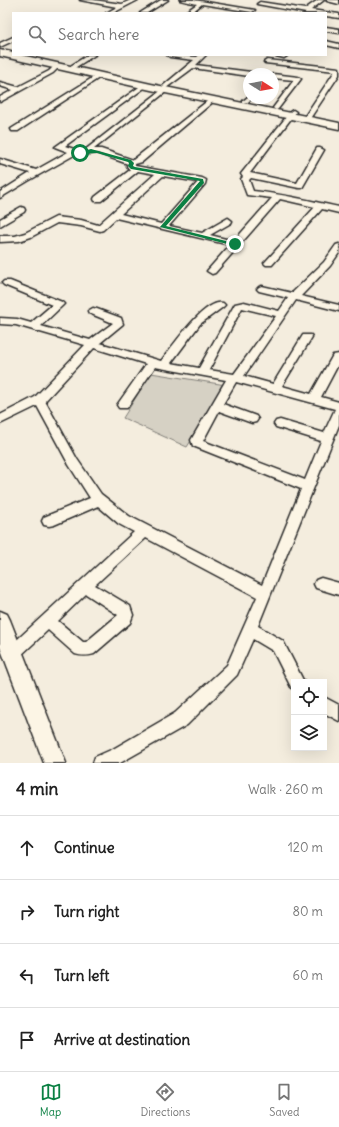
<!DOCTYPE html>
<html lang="en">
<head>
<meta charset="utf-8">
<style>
	:root { --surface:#fff; --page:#f2f2f2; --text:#222; --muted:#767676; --line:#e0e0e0; --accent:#0b8043 }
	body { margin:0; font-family:Delius,sans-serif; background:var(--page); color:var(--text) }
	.controls { position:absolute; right:12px; bottom:12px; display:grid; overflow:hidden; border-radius:0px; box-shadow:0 4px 16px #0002 }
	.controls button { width:36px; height:36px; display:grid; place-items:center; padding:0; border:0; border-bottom:1px solid var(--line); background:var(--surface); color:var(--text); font:20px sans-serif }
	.compass { position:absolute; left:243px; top:68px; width:36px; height:36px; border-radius:50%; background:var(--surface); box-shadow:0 4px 16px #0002; rotate:101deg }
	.stop { position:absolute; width:12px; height:12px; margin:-9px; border:3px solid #0b8043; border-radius:50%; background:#fff }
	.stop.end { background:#0b8043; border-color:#fff; box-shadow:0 1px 4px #0008 }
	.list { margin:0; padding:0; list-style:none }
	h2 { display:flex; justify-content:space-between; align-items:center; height:52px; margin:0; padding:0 16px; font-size:17px }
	h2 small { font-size:13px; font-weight:400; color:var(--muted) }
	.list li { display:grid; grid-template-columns:26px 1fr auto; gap:12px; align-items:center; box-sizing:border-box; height:64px; padding:0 16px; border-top:1px solid var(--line) }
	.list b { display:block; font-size:15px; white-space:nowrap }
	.list em { font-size:13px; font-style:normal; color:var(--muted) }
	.icon { flex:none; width:22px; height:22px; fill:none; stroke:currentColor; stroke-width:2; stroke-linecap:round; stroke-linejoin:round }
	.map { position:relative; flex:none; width:339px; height:763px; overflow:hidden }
	.search { position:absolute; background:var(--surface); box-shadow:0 4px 16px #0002; left:12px; right:12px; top:12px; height:44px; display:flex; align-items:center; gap:10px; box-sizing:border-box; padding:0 14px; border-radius:0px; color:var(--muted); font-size:15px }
	.sheet { height:308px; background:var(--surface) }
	nav { display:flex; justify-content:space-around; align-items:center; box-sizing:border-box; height:56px; border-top:1px solid var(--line); background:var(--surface); font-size:11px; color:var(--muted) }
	nav a { display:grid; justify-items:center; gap:2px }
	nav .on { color:var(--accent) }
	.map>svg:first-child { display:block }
</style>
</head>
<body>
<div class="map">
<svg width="339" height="763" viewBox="0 0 339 763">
	<rect width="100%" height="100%" fill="#f4edde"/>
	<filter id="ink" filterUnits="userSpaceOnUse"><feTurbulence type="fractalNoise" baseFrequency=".025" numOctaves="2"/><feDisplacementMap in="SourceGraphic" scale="8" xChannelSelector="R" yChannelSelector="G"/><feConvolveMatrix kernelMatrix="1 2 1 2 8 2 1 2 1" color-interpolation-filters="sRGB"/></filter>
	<g filter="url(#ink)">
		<path fill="#d6d1c4" stroke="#807e78" d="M151 373 226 385 187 447 123 418Z"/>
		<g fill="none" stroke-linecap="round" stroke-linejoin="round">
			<g stroke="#2b2b2b" stroke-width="3">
				<path id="street" d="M80 0H93L122 4 131 0H138L113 13H106L117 7Z
					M161 0H168L147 13H140Z
					M180 0H194L255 10 252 12 202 4 191 13H184L197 4Z
					M318 0H324L311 10 339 14V18L326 16V13H306L257 4 260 2 305 9Z
					M326 0H339V4L327 1Z
					M326 27 339 29V33L326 31Z
					M13 37V41L0 47V43Z
					M326 41 339 44V48L326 45Z
					M6 50 11 51 0 56V52Z
					M88 55H95L76 67H72V65Z
					M167 55 197 57 199 55H206L196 65 251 72 254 74H249V76L193 68 166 88 163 86 164 85 194 60 170 57Z
					M272 55H286L287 56 284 58Z
					M267 60 339 68V75L309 120 303 119 335 71 265 63 264 62Z
					M55 65 60 66 53 73 0 102V97L13 90 0 86V82L18 87 49 71Z
					M273 74 298 77 301 79 278 109 276 110 273 108 294 80 273 78Z
					M97 75 102 76 18 131H12L11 129Z
					M142 85 147 86 65 146 80 151 85 150 163 89H167V91L94 149H101L133 160 210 99H214V101L142 162 135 164V166L202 178 206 180 205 184 169 226 202 233 228 218 232 221 231 223 210 235 234 241 272 198 247 195 241 179 243 177 241 174 291 111 293 110 296 112 250 173 297 183 317 148H320L324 150 302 188H299L251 178 249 180 253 191C283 194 311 201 339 207V213L322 209 272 265H266L264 263 266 261 315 207 280 199 215 273 212 274 207 271 230 245 116 218 103 230 100 231 81 226 57 223 31 237 19 241 0 242V236H15L25 233 56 217 81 220 98 225 155 174 138 171 101 201H95L94 199 95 197 130 170 127 166 128 164 97 153 80 155 76 154 28 181 0 198V192L30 173 0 164V159L36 170 68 152 55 147ZM163 176 198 182 161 224 121 214Z
					M249 96V98H252L247 103H243V101Z
					M21 207 24 208 25 210 24 212 0 226V219Z
					M339 244V253L330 266 301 296 339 305V311L296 300 244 376 273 384 303 335H311L312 337 282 386 311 394 333 355 339 354V363L321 397 339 402V425L258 626 283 641 304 682H294V689L291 687 273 651 253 639 237 675 187 725 120 763H93L95 757 113 749 175 713 227 665 257 597 146 538 95 585 130 606 133 615 130 623 94 654C87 656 82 656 75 654L48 630 18 658 13 660 8 658 5 653 8 648 134 532 119 524 98 506 54 525 49 526 44 525 42 521 44 517 90 498 69 465 37 406 0 424V415L35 397 85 345 16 325 0 324V318L17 319 31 323 52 305 4 285 2 283 4 281H10L62 302 64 304 62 306 41 326 90 340 113 323 89 313 88 311 93 308 97 309 121 318 123 324 100 343 161 361C172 347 205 298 223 303L225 305 223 307 200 324 171 363 199 368 235 304 244 302 279 311 288 298 259 291 257 289 259 287 262 286 292 293 324 262 336 245ZM242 308 276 316 234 374 209 370ZM94 348 146 364 117 405 119 408H127L155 367 226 380 191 440 193 446 301 489 262 585 129 516 101 494 77 459 45 401ZM236 382 335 409 324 433 280 420 276 421 274 424 276 427 321 441 305 480 203 441 219 411 252 423 256 422 258 419 256 416 223 404ZM86 594 118 615 86 642H83L58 621Z
					M321 578 339 583V595L316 588 314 584 316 580Z
					M324 697 339 705V721L324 713Z"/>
			</g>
			<g stroke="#2b2b2b" stroke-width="3">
				<path id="secondary" d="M0 611 7 614 10 620 66 763H44L0 647Z"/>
			</g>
			<g stroke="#2b2b2b" stroke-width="3">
				<path id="primary" d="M0 50 13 53V55H21L151 84 339 123V129L151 90 0 56Z"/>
			</g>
			<use href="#street" fill="#fcf5e5" fill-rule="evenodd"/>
			<use href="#secondary" fill="#fcf5e5" fill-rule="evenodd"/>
			<use href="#primary" fill="#fcf5e5" fill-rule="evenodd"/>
		</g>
	</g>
	<path fill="#0b8043" d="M91 149 131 160 134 163 133 166 135 167 203 179 204 183 166 226 238 244 235 246 160 227 200 181 131 169 128 166 129 163 128 162 97 153 80 154 77 153Z"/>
</svg>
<div class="controls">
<button><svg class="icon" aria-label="locate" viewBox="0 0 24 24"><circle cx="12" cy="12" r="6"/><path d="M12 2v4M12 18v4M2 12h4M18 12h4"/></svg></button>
<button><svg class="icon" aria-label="layers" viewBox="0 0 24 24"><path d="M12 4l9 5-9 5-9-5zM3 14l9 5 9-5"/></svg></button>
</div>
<svg class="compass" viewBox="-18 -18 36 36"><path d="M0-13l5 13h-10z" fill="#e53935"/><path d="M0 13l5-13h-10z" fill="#767676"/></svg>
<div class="stop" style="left:80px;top:153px"></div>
<div class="stop end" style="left:235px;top:244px"></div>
<div class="search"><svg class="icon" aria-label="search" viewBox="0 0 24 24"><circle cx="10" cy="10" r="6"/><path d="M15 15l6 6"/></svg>Search here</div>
</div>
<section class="sheet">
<h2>4 min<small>Walk · 260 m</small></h2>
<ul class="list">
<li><svg class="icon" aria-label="ahead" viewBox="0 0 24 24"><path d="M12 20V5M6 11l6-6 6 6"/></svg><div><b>Continue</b></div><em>120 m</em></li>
<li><svg class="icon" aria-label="right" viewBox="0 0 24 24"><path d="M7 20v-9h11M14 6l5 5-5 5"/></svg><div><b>Turn right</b></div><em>80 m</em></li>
<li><svg class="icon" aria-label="left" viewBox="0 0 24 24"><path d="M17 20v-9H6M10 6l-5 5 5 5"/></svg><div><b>Turn left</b></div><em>60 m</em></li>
<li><svg class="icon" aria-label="arrive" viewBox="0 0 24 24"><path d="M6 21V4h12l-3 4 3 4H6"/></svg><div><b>Arrive at destination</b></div></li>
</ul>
</section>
<nav>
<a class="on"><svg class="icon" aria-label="map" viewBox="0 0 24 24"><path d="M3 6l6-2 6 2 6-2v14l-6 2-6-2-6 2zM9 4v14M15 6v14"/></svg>Map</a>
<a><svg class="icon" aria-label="directions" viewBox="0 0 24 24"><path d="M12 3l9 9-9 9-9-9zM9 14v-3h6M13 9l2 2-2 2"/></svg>Directions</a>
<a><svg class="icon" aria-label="saved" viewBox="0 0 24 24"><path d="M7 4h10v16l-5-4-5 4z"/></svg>Saved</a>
</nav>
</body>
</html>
